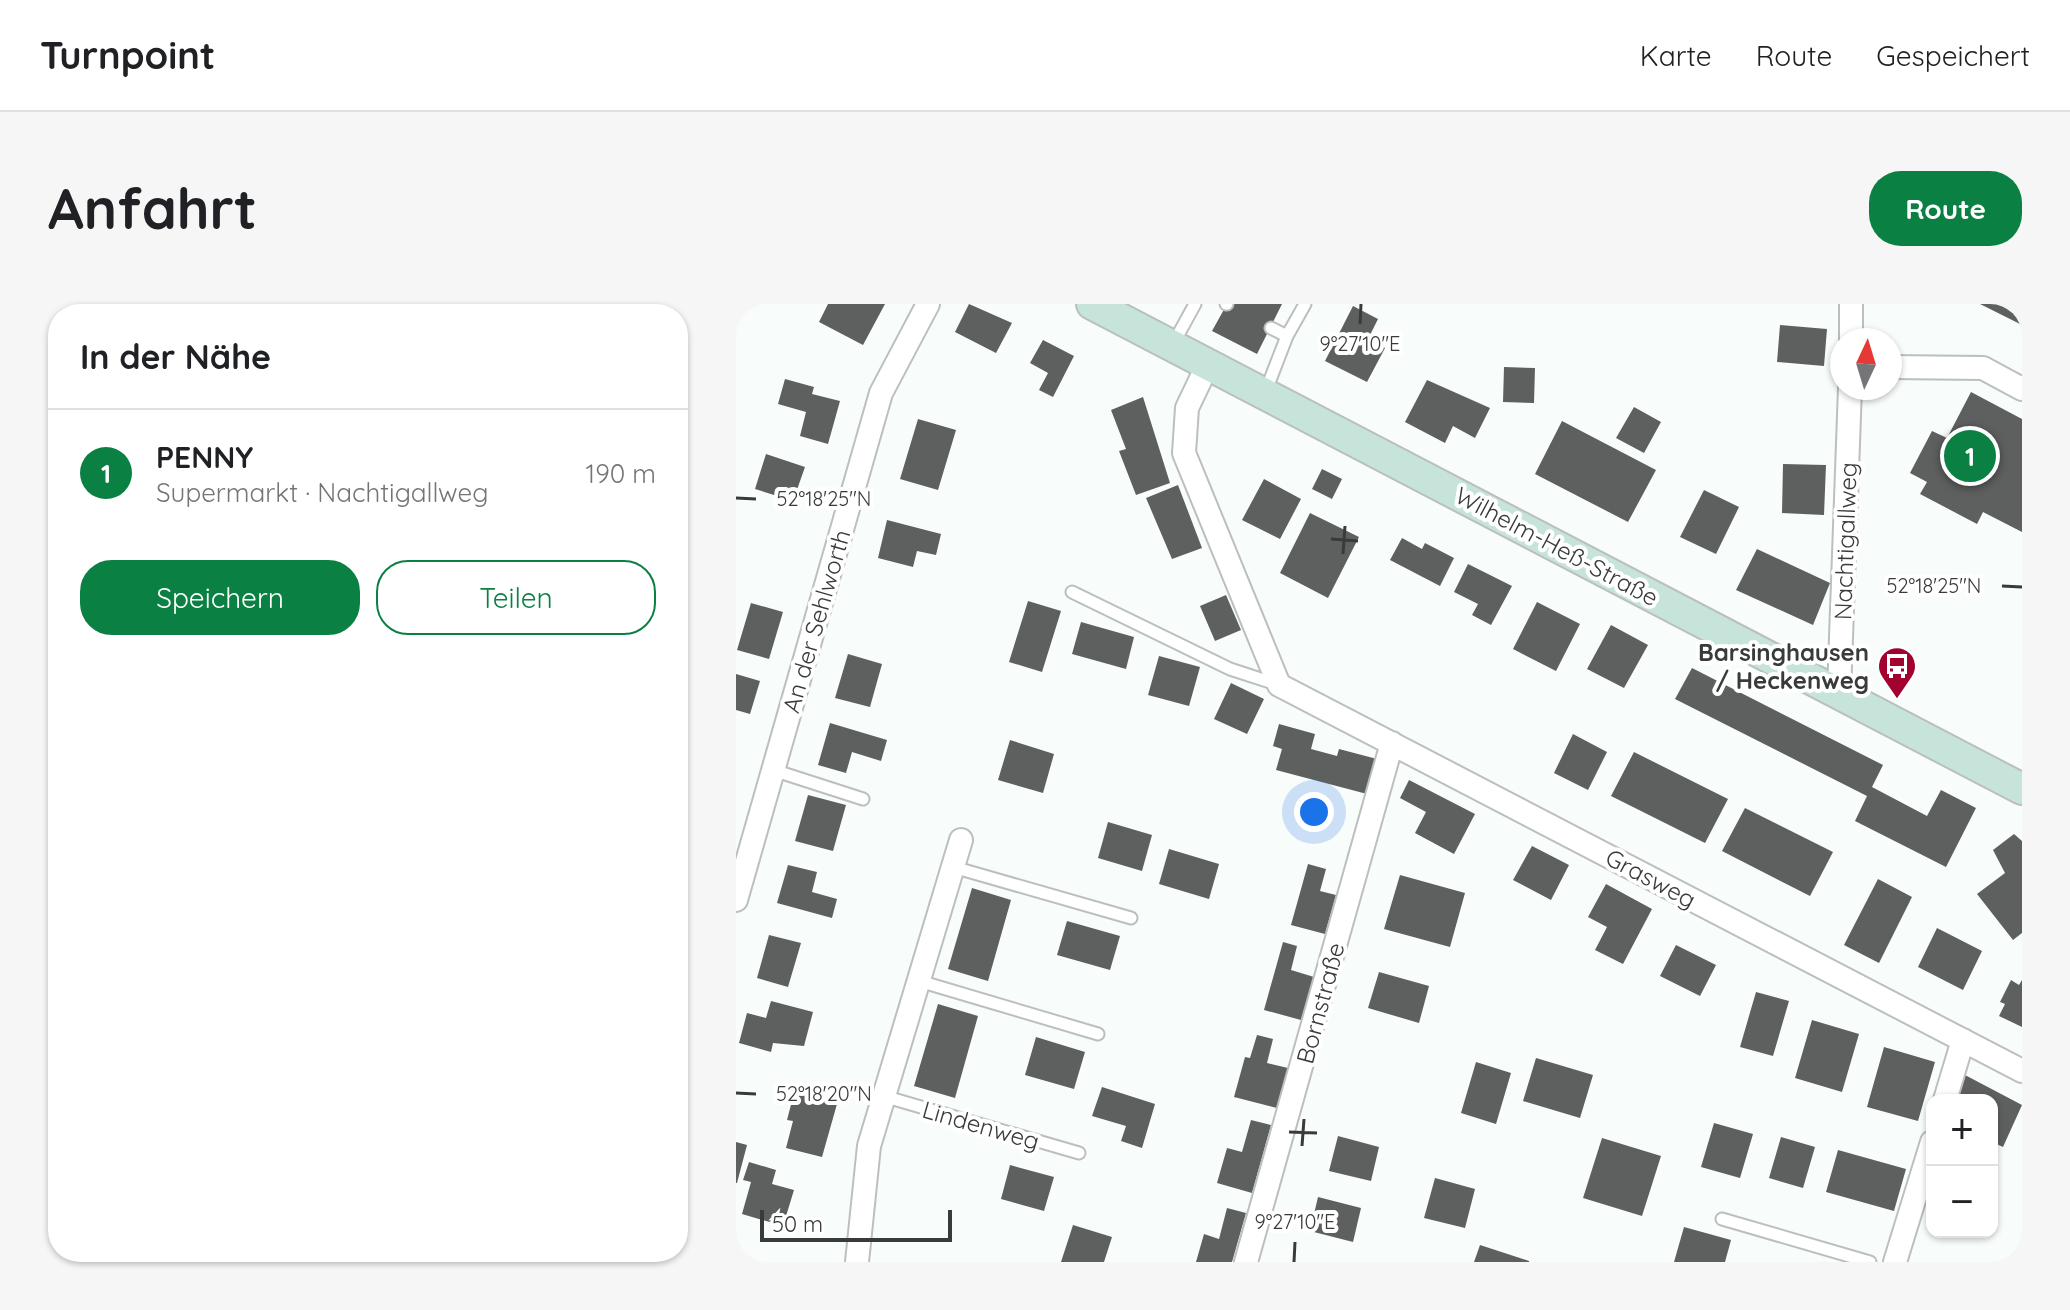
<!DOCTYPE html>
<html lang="de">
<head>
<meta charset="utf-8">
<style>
	:root { --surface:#fff; --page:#f6f6f6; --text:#202124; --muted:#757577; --line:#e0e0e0; --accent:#0b8043 }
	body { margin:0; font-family:Quicksand,sans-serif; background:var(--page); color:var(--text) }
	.controls { position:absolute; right:24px; bottom:24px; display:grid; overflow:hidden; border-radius:16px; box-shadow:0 2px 6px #0004 }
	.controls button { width:72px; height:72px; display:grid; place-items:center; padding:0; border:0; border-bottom:2px solid var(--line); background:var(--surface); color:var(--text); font:40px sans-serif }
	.compass { position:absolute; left:1094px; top:24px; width:72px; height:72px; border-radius:50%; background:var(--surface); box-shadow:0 2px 6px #0004; rotate:4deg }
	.scale { position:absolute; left:24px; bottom:20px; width:192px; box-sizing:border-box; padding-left:8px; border:4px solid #393a3a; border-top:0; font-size:22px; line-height:28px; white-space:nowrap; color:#393a3a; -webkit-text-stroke:6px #fff; paint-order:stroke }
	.you { position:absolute; left:578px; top:508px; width:28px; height:28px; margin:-20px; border:6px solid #fff; border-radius:50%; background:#1a73e8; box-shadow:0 0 0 12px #1a73e833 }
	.badge { display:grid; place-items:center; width:52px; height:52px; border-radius:50%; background:var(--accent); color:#fff; font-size:26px; font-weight:700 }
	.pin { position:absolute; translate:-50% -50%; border:4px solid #fff; box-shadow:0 2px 8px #0006 }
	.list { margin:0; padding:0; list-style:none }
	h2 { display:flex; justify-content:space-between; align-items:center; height:104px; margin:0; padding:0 32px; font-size:34px }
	h2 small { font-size:26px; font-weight:400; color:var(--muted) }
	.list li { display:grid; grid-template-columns:52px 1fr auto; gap:24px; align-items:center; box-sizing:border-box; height:128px; padding:0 32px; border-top:2px solid var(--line) }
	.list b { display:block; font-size:30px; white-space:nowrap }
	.list p { margin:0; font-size:26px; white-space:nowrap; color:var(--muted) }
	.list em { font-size:26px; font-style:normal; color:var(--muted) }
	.actions { display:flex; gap:16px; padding:24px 32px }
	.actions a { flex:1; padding:18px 0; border:2px solid var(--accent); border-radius:32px; text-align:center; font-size:28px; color:var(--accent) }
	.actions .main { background:var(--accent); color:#fff }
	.map { position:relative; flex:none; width:1286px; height:958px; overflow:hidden; border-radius:32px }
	header { display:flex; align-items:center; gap:48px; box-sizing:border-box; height:112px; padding:0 40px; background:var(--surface); border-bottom:2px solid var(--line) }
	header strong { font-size:38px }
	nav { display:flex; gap:44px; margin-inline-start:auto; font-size:28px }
	.intro { display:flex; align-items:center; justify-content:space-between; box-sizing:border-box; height:192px; padding:0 48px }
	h1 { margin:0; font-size:56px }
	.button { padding:20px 36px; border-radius:32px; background:var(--accent); color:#fff; font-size:28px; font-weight:700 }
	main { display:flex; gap:48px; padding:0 48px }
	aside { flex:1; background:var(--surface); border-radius:32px; box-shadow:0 2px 6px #0004 }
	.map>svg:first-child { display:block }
</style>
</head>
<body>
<header>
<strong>Turnpoint</strong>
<nav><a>Karte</a><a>Route</a><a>Gespeichert</a></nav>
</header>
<div class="intro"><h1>Anfahrt</h1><a class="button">Route</a></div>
<main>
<aside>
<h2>In der Nähe<small></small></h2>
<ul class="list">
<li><span class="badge">1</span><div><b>PENNY</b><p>Supermarkt · Nachtigallweg</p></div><em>190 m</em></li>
</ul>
<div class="actions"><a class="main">Speichern</a><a>Teilen</a></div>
</aside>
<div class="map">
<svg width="1286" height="958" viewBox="0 0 1286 958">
	<rect width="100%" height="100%" fill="#f8fcfa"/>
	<path fill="#5d605f" d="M92 0H149L127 41 83 18Z
		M233 0 276 19 260 49 219 28Z
		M491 0H546L521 50 476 27Z
		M1244 0H1286V21Z
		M617 2 642 15 632 35 649 44 631 78 589 57Z
		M1044 21 1091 25 1088 62 1041 58Z
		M307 36 338 52 317 93 303 86 312 69 294 59Z
		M768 63 799 64 798 99 767 98Z
		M49 75 78 83 76 90 104 97 92 140 64 132 70 108 42 100Z
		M691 76 754 104 739 134 717 122 709 139 669 118Z
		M1235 88 1286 115V228L1247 208 1241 220 1184 190 1191 178 1174 169 1196 127 1211 134Z
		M407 93 434 179 400 191 383 147 390 145 375 106Z
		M898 103 925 118 908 149 880 134Z
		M182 115 220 126 202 186 164 175Z
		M826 117 920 166 892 218 799 170Z
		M30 150 69 163 57 197 19 185Z
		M1047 160 1090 161 1088 211 1046 209Z
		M586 165 606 175 596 195 576 185Z
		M528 175 565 195 544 235 506 216Z
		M442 181 466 244 436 255 410 194Z
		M968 186 1003 203 980 250 944 233Z
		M574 209 623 233 592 294 544 269Z
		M151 216 205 230 200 251 181 247 177 263 142 254Z
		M666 234 686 245 689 239 718 254 704 282 654 256Z
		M1021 245 1094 279 1077 321 1000 286Z
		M732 260 776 282 755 321 736 311 742 300 718 288Z
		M490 291 505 326 479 337 464 302Z
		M292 297 325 307 306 368 273 358Z
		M801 298 844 320 820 367 777 345Z
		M15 299 47 308 33 355 1 346Z
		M345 318 398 333 390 365 336 350Z
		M875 321 912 341 888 384 851 365Z
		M112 350 146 360 134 403 99 394Z
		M423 352 464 363 453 402 412 391Z
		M956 364 1147 461 1136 483 1191 512 1205 486 1240 504 1210 563 1119 517 1131 492 939 395Z
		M0 370 24 377 14 410 0 406Z
		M495 379 528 395 511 430 478 415Z
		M94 419 151 436 145 457 116 448 110 469 82 461Z
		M543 420 579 430 575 445 601 452 603 445 641 455 631 490 540 466 546 445 537 442Z
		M837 430 871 448 852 486 818 469Z
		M274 436 318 450 307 489 262 476Z
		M898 448 992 495 969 539 875 492Z
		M673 476 739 510 718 550 679 529 690 508 664 494Z
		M72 491 110 501 97 547 59 537Z
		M1009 504 1097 548 1074 592 986 547Z
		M372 518 416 531 406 567 362 554Z
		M1278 530 1286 537V629L1277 636 1241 590 1269 569 1257 546Z
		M796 542 833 561 815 596 777 576Z
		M433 545 483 560 473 595 423 580Z
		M572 560 590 565 584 587 600 591 589 630 555 621Z
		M52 561 81 568 76 588 101 595 96 614 41 599Z
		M664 571 729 589 714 643 648 625Z
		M1142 575 1176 593 1143 659 1108 641Z
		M870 580 916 605 887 660 859 646 871 623 852 613Z
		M236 584 275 596 252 677 212 665Z
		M331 617 384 632 374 666 321 651Z
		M1201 624 1246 647 1227 686 1182 663Z
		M33 631 65 639 52 683 21 674Z
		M547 638 561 642 555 666 578 673 565 716 528 706Z
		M940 641 980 661 964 692 924 672Z
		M643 668 693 682 683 719 632 704Z
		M1275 676 1283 681 1286 676V723L1263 712 1269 700 1264 698Z
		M1020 688 1053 697 1037 752 1004 743Z
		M35 697 77 708 68 742 37 739 35 748 3 739 11 709 30 714Z
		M202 700 242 712 219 794 178 782Z
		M1076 716 1123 730 1106 788 1059 774Z
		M521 731 537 735 531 759 552 764 541 804 498 793 509 753 514 754Z
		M300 733 349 748 338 785 289 771Z
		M1148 743 1199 758 1182 817 1131 803Z
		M800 754 857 771 844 814 787 797Z
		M740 758 775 769 760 820 725 809Z
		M1229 771 1286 801 1267 843 1256 838V796H1222Z
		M366 783 419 800 406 844 385 837 390 822 356 812Z
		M58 789 101 800 86 853 50 844 57 817 51 816Z
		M515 816 535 821 516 889 481 879 491 844 506 848Z
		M978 819 1017 830 1004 874 965 863Z
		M602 832 643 843 635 877 593 867Z
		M1045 833 1079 843 1067 884 1033 874Z
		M866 834 925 852 906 912 847 894Z
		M0 838 11 841 1 879H0Z
		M1102 846 1170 865 1158 907 1090 888Z
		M13 858 40 866 36 880 58 886 47 922 6 910 15 878 7 876Z
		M274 861 318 873 308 907 265 895Z
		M699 874 739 885 729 924 688 914Z
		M582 893 625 904 617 938 574 927Z
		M491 904 510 909 496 958H460L468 930 483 935Z
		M337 921 376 933 368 958H325Z
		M948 923 995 936 989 958H938Z
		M744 941 793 957V958H738Z"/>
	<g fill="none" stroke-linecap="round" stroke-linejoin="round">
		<g stroke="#bbbfbd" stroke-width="15">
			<path id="lane" d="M490 0H491
				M551 32 569 0
				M436 42 459 0
				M529 89 551 32 535 24
				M336 288 494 365 543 381
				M37 466 127 495
				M217 563 395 614
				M183 677 362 730
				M147 792 343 849
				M986 915 1134 958"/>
		</g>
		<g stroke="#bbbfbd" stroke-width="26">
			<path id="street" d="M1115 36V0
				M472 60 451 104 448 149 543 381 1286 767
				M1154 63 1247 64 1286 85
				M1103 389 1114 84
				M0 596 145 89 192 0
				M1209 796 1227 736
				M121 958 133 842 225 536
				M510 958 656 439
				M1159 958 1196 838"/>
		</g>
		<g stroke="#bbbfbd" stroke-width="34">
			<path id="secondary" d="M356 0 1286 485"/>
		</g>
		<use href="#lane" stroke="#fff" stroke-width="11"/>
		<use href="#street" stroke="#fff" stroke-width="22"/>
		<use href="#secondary" stroke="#c6e4da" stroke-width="30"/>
	</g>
	<path fill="none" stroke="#393a3a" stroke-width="3" d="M624 20 625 0M0 194 20 195M595 235 622 237M607 250 609 222M1266 282 1286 283M0 789 20 790M553 828 581 829M566 842 568 815M558 958 559 938"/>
	<defs>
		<g id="bus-pin" transform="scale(2)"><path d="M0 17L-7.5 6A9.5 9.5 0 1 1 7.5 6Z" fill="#a2032e" stroke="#fff"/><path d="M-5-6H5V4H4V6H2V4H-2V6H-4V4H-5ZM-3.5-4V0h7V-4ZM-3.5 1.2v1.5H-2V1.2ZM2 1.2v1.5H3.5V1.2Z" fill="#fff"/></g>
	</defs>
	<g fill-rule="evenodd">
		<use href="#bus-pin" x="1161" y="362"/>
	</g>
	<g text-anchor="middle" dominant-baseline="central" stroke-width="8" stroke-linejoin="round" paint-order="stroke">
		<g font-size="24" fill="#393a3a" stroke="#fff">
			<text transform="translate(1109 237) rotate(-88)">Nachtigallweg</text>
			<text transform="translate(821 242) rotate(28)">Wilhelm-Heß-Straße</text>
			<text transform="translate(80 317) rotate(-74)">An der Sehlworth</text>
			<text transform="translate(915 574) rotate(28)">Grasweg</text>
			<text transform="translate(584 699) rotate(-75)">Bornstraße</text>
			<text transform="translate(245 821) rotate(16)">Lindenweg</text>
		</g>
		<g font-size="24" font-weight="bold" fill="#393a3a" stroke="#fff" text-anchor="end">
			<text x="1133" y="348">Barsinghausen<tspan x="1133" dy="28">/ Heckenweg</tspan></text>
		</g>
	</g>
	<g font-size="20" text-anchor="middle" fill="#393a3a" stroke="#fff" stroke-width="8" stroke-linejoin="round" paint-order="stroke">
		<text x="624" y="47">9°27'10"E</text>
		<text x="88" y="202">52°18'25"N</text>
		<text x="1198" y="289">52°18'25"N</text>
		<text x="88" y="797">52°18'20"N</text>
		<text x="559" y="925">9°27'10"E</text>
	</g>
</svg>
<div class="controls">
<button>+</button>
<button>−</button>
</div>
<svg class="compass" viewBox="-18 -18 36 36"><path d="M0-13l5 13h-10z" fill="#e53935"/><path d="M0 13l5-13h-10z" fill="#757577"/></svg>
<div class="scale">50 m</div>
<div class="you"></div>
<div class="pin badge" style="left:1234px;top:152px">1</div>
</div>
</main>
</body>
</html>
